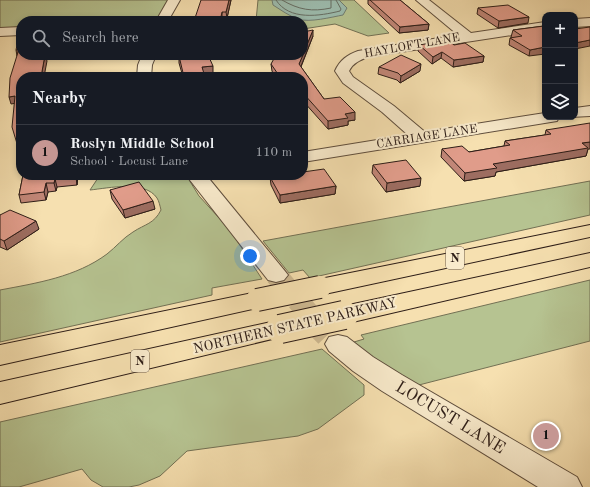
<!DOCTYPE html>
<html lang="en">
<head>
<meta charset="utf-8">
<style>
	:root { --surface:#171b24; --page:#20242c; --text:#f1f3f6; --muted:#9ea1a6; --line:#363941; --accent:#c59692 }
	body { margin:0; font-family:"Old Standard TT",serif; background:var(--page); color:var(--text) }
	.controls { position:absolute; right:12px; top:12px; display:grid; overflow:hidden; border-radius:8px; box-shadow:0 2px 6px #0003 }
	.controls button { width:36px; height:36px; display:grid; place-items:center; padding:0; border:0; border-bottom:1px solid var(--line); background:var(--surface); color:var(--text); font:20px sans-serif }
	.you { position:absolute; left:250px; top:256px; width:14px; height:14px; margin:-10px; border:3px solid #fff; border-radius:50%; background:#1a73e8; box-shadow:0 0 0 6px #1a73e833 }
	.badge { display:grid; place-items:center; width:26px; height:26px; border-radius:50%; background:var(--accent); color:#111; font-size:13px; font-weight:700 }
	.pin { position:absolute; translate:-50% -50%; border:2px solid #fff; box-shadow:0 1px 4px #0006 }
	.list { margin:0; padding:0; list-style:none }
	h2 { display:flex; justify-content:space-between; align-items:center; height:52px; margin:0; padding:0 16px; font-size:17px }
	h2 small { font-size:13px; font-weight:400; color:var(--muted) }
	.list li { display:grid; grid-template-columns:26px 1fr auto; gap:12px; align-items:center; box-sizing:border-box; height:56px; padding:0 16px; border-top:1px solid var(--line) }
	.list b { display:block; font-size:15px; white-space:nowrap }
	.list p { margin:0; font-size:13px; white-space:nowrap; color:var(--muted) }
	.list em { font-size:13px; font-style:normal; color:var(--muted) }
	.icon { flex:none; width:22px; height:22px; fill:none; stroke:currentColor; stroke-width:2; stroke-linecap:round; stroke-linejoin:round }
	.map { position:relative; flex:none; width:590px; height:487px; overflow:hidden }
	.search { position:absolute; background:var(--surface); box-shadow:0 2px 6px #0003; left:16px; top:16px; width:292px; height:44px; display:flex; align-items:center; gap:10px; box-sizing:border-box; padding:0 14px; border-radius:16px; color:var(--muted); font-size:15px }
	.panel { position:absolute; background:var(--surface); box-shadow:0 2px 6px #0003; left:16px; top:72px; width:292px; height:108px; border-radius:16px }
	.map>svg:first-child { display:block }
</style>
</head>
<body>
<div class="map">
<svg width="590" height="487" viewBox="0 0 590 487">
	<rect width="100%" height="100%" fill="#f6e0b0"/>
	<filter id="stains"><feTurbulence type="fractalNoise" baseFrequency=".005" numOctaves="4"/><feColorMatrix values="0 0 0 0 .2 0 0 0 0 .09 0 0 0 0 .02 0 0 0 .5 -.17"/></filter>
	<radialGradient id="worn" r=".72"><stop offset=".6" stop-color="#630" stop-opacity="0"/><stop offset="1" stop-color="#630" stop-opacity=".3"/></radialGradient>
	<path fill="#b6c391" stroke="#727054" d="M0 0H174L162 21H21V30L0 32Z
		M258 0H354L389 33 368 36 335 24 303 29V21H256Z
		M100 175H186L199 196 230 230 262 279 212 288V295L0 342V290C37 283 76 277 107 254 116 247 123 238 133 232 145 224 154 224 161 210 160 206 159 201 157 198 145 180 109 188 90 190Z
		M590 181V215L310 278 303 270 289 273 263 241Z
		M590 280V341L415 386 377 363 354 342 364 339 361 335Z
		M322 349 364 385V395L318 429 298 436 187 451 160 476 139 485 129 487H103L91 480 82 469 19 487H0V422Z"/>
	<path fill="#9dbdaf" stroke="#707d72" d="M272 0H339L347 8 343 15C332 17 309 23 298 19 289 16 281 10 273 5Z"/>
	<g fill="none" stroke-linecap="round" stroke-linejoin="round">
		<path stroke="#656d63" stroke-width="1" d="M276 0C289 21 320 16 340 11L341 9 336 0
			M282 0C299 10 312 12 331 8V0"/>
		<path stroke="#ceb991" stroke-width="22" stroke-dasharray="22 11" stroke-linecap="butt" d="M276 275 310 315"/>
		<path stroke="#ceb991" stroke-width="28" stroke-dasharray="28 14" stroke-linecap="butt" d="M309 314 338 344"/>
		<g stroke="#5f4e3d" stroke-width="2">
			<path id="minor" d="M416 0H429L471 33 545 22V30L368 57C360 60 353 63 349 71L353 77 394 106 425 132 545 113V117H559L557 121 303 162V152L408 135 382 112 343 83 335 71C340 60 347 55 358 51L458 35Z
				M590 18V26L575 27V19Z
				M21 27V35L0 36V28Z
				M590 106V116L571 117H575V108Z"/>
		</g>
		<g stroke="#5f4e3d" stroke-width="2">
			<path id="tertiary" d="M168 0H180L168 21H156Z
				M142 55H156L152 65 151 77H137L138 65Z
				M186 175H206L284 270 288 275 284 280 276 282 268 280Z
				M338 335 347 337 373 357 402 375 577 477 582 487H538L382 391 353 371 329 351 325 344 329 337Z"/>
		</g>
		<g stroke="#2d1d17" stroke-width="2">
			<path id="motorway" d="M590 225V237L320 295 312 293 308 287 312 281 320 279Z
				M590 253V267L344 324 335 321 331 315 335 309 344 306Z
				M257 292 266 294 269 300 266 306 0 365V345Z
				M280 320 289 323 293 329 289 335 0 404V382Z"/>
		</g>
		<use href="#minor" fill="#f9ebcc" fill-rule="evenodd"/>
		<use href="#tertiary" fill="#f9ebcc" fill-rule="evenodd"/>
		<use href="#motorway" fill="#f6e0b0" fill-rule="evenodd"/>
		<g stroke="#2d1d17" stroke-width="24" stroke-linecap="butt">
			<path id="motorway-bridge-far1" d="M257 300 320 287"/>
		</g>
		<g stroke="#2d1d17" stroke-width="30" stroke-linecap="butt">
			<path id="motorway-bridge" d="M280 329 344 315"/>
		</g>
		<use href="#motorway-bridge-far1" stroke="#f6e0b0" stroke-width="22"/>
		<use href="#motorway-bridge" stroke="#f6e0b0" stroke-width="28"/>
	</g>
	<path fill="#c18677" stroke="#2d1d17" d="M201 0H231L227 18H222Z
		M368 0H400L429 24 428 30 399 33 368 4Z
		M478 8 528 23 498 28 477 14Z
		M544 26 529 56 509 45 510 38H513L511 37 513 30Z
		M313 36 301 67 324 99 355 120 348 121V125L328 129 303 101V77H275L272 71 271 64Z
		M419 45H454L484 56 483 62 453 67 441 58 432 64 418 51Z
		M179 56 213 73 204 74 205 77H183L179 63Z
		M379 67 420 71 400 83 397 80 378 74Z
		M546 130 588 149 586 156 496 172 495 176 464 181 441 157 442 149 469 152 504 146 505 141 545 135Z
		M373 165 420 186 386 192 372 173Z
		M23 175H78L77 185 57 187 56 191 48 192 46 200 21 203 19 195Z
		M270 177 336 186 335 194 280 203 271 185Z
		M110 190 155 209 125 218 112 199Z
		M0 215 39 229 7 250 0 247Z"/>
	<path fill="#9d6d61" stroke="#2d1d17" d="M229 0H231L227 18 226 12Z
		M222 12V21H220Z
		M529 17 528 23 498 28 499 21Z
		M429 24 428 30 399 33 400 27Z
		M313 30V36L299 71V64Z
		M590 40V46L575 49V43Z
		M545 47V54L529 56 530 50Z
		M19 49 17 56 16 50Z
		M442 52 441 58 432 64 433 57Z
		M45 55 47 61 44 77H41Z
		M484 56 483 62 453 67 454 60Z
		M421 64 420 71 400 83 401 76Z
		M213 66V73L202 74V67Z
		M15 96 17 103 11 104 9 97Z
		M355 112V120L348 121V125L328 129V121L345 114Z
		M590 142V149H588L586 156 496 172 495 176 464 181 465 173 493 164 582 143Z
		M21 146V154H20L18 147Z
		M76 175H78L77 185 76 177Z
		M421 178 420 186 386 192 387 183Z
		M55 179 57 187 56 191 54 183Z
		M46 183 48 192 46 200 44 192Z
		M336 186 335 194 280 203V195Z
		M153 201 155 209 125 218 123 210Z
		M36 221 39 229 7 250 4 241Z"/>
	<path fill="#e09c8a" stroke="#2d1d17" d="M201 0H229L226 12H222L220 21H194Z
		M370 0H400L429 24 400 27Z
		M508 5 529 17 499 21 478 8Z
		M544 26H545V47L530 50 510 38 522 36 513 30Z
		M590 27V40L575 43V29Z
		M313 30 303 54V32Z
		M19 35H21V55H45L41 77H21V146L18 147 12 127 15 96 9 97 10 78 19 49 16 50Z
		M448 40 454 45 465 43 484 56 454 60 442 52 433 57 419 45Z
		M179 55H208L213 66 202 67 205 77H184L179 56Z
		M276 55H303L299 64 324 99 340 97 355 112 345 114 348 118 328 121 303 93V77H280L271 64Z
		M401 55 421 64 401 76 398 73 379 67Z
		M590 123V142L582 143 588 148 493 164 497 168 465 173 442 149 462 146 469 152 510 145 505 141 551 134 546 130Z
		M406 160 421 178 387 183 373 165Z
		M324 169 336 186 280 195 270 177 284 175H303V172Z
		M23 175H76V177L55 179 54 183H46L44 192 19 195Z
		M139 182 153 201 123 210 110 190Z
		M10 210 36 221 4 241 0 239V215Z"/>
	<g text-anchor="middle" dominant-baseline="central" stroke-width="4" stroke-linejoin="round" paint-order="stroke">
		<g font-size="12" fill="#2d1d17" stroke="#f9ebcc">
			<text transform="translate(412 46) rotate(-10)">HAYLOFT LANE</text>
			<text transform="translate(427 137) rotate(-9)">CARRIAGE LANE</text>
		</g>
		<g fill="#f9ebcc" stroke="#6a5b4d" stroke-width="1">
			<rect x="446" y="247" width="18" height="22" rx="3"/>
			<rect x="131" y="350" width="18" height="22" rx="3"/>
		</g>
		<g font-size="13" font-weight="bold" fill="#2d1d17">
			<text x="455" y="258">N</text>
			<text x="140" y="361">N</text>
		</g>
		<g font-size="14" fill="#2d1d17" stroke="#f9ebcc">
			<text transform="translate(295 326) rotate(-13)">NORTHERN STATE PARKWAY</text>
		</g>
		<g font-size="17" fill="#2d1d17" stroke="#f9ebcc">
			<text transform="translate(450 418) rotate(31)">LOCUST LANE</text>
		</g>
	</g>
	<rect width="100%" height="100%" filter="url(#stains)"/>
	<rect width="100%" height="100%" fill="url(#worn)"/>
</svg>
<div class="controls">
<button>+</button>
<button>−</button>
<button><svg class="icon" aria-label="layers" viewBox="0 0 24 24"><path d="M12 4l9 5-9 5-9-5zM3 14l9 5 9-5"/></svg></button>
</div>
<div class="you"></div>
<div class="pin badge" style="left:546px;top:436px">1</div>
<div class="search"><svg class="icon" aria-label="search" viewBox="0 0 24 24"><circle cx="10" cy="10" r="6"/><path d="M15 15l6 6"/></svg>Search here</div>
<section class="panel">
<h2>Nearby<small></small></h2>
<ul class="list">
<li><span class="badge">1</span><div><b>Roslyn Middle School</b><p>School · Locust Lane</p></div><em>110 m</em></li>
</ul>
</section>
</div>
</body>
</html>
